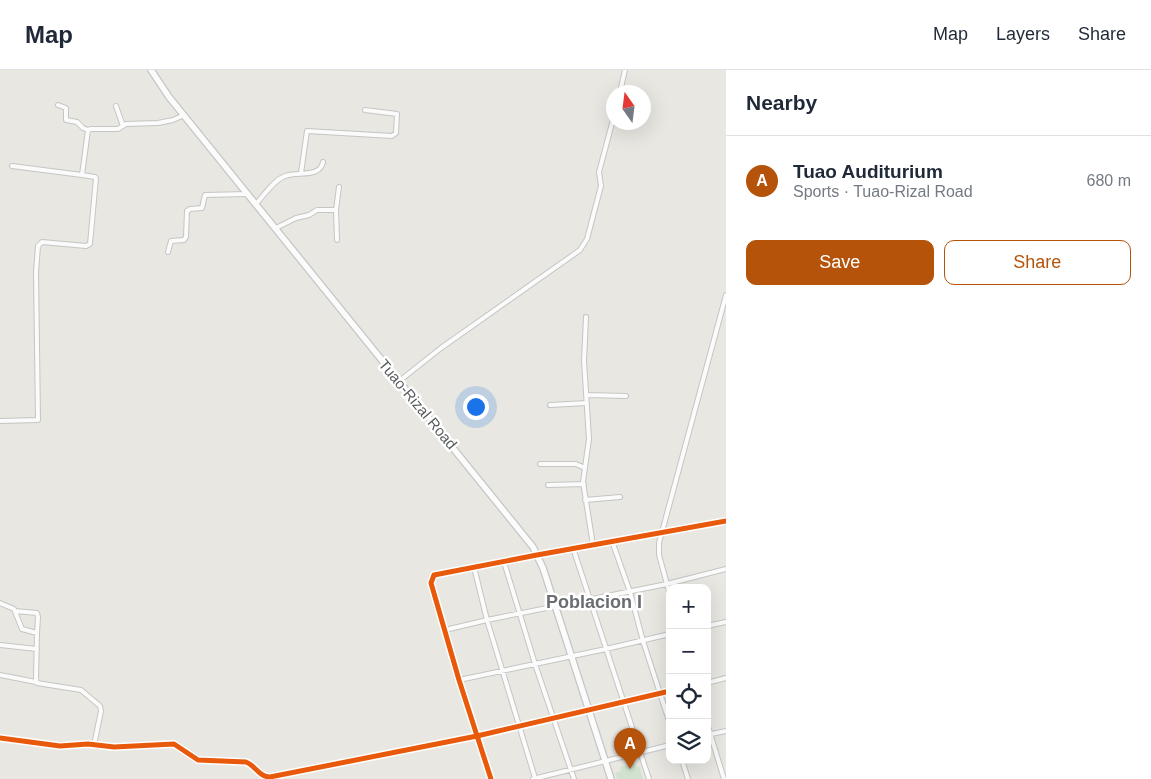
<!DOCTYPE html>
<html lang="en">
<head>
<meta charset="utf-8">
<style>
	:root { --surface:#fff; --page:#f6f6f7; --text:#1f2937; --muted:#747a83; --line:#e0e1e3; --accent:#b45309 }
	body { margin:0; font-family:Helvetica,sans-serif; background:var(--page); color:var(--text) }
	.controls { position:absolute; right:15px; bottom:15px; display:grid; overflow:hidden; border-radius:10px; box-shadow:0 5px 20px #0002 }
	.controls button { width:45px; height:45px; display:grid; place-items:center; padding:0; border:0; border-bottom:1px solid var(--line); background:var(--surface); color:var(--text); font:25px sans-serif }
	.compass { position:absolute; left:606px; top:15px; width:45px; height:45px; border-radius:50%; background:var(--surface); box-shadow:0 5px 20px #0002; rotate:346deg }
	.you { position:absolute; left:475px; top:336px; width:18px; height:18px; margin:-12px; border:4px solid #fff; border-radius:50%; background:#1a73e8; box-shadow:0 0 0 8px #1a73e833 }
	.badge { display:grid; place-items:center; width:32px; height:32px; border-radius:50%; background:var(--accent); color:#fff; font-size:16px; font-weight:700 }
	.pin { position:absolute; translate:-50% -41px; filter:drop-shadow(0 1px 2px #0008) }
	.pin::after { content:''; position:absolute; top:26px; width:18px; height:15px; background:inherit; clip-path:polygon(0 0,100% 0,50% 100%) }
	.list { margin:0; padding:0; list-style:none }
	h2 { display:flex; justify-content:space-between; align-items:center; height:65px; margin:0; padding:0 20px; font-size:21px }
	h2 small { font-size:16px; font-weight:400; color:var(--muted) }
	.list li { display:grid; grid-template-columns:32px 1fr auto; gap:15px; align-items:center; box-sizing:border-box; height:90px; padding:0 20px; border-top:1px solid var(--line) }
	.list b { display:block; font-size:19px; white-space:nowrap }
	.list p { margin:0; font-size:16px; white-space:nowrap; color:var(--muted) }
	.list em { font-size:16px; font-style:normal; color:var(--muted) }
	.actions { display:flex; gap:10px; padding:15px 20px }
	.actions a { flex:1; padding:11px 0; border:1px solid var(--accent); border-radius:10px; text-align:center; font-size:18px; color:var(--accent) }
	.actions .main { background:var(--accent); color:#fff }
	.icon { flex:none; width:28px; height:28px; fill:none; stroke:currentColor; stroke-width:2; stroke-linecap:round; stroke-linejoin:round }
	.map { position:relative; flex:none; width:726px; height:709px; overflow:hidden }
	header { display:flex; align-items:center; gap:30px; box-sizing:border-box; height:70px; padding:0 25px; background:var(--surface); border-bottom:1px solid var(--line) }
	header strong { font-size:24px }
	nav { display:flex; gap:28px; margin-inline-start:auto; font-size:18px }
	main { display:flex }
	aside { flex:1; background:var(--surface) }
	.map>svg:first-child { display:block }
</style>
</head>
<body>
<header>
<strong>Map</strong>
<nav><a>Map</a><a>Layers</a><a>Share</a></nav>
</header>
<main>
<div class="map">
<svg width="726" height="709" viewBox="0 0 726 709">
	<rect width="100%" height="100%" fill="#e8e7e2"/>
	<path fill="#d1e3d0" d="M635 693 636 697 639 696 643 709H617L615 703 621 701 620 697Z"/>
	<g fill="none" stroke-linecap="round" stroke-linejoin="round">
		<g stroke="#c5c5c4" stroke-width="6">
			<path id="minor" d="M620 22 625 0
				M58 35 66 38V50L77 52 83 58 88 60
				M116 36 123 56
				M12 96 82 105
				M301 103 307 61 392 66 396 63 397 44 365 40
				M256 134C264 125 274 110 285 106 298 101 320 108 323 92
				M276 158 296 148 309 145 317 140H336
				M337 170 336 140 339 117
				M168 182 171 171 184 170 186 167 187 141 190 139 202 138 205 125 248 124
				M586 247 584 291 589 369 583 412 593 475
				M398 312 441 278 580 180 587 169 601 116 599 102 614 46
				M587 325 626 326
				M550 335 587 333
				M0 351 38 350 36 202 38 176 42 172 86 176 90 174 96 108 95 107 82 105 88 60 91 59H118L126 54 158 53 173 50 184 45
				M540 394H576L585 398
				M548 415 584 414
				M585 430 620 427
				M612 471 630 522 643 571 670 654
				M573 478 649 709
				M504 492 535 594 574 709
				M474 497 487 550 535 708
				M670 525 659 485V473L726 225
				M0 533 14 539 22 559 37 563 36 608 37 613 81 620 100 636 101 641 94 675
				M15 541 37 543 38 547 37 563
				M707 556 726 552
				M445 560 487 550 667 514 726 499
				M0 575 37 579
				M0 605 36 612
				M459 610 606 579 670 564
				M707 613 726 608
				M707 653 724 709
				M707 665 726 661
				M0 668 60 676 88 674 114 677 174 674 198 690 246 692C256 696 259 707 270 707L477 666 670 621
				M682 690 688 709
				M491 709 459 610 431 513 434 505 537 485 726 451
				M533 709 670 675"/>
		</g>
		<g stroke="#c5c6c5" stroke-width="8">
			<path id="secondary" d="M151 0 169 27 533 477 543 498 611 709"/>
		</g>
		<use href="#minor" stroke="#fcfbfb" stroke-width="4"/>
		<use href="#secondary" stroke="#fcfbfb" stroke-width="5.5"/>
		<g stroke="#fff" stroke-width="8">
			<path id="cycleway" d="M0 668 60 676 88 674 114 677 174 674 198 690 246 692C256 696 259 707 270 707L477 666 670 621
				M491 709 459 610 431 513 434 505 537 485 726 451"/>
		</g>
		<use href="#cycleway" stroke="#e8590c" stroke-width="5"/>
	</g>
	<g text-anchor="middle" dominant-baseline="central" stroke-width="5" stroke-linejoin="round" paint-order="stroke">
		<g font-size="15" fill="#595b5f" stroke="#fff">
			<text transform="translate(418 334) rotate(50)">Tuao-Rizal Road</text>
		</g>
		<g font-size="18" font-weight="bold" fill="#6a6d71" stroke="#fff">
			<text x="594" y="532">Poblacion I</text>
		</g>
	</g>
</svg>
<div class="controls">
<button>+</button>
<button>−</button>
<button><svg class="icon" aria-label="locate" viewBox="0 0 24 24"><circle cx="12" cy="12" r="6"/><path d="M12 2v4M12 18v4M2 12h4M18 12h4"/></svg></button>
<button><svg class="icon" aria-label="layers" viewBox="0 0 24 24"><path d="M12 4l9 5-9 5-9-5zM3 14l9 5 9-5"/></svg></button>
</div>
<svg class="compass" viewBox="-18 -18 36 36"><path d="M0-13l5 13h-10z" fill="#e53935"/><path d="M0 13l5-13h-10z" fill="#747a83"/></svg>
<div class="you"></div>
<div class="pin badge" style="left:630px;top:699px">A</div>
</div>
<aside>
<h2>Nearby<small></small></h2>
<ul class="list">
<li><span class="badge">A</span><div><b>Tuao Auditurium</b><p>Sports · Tuao-Rizal Road</p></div><em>680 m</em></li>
</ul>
<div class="actions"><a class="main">Save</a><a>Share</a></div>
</aside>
</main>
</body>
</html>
